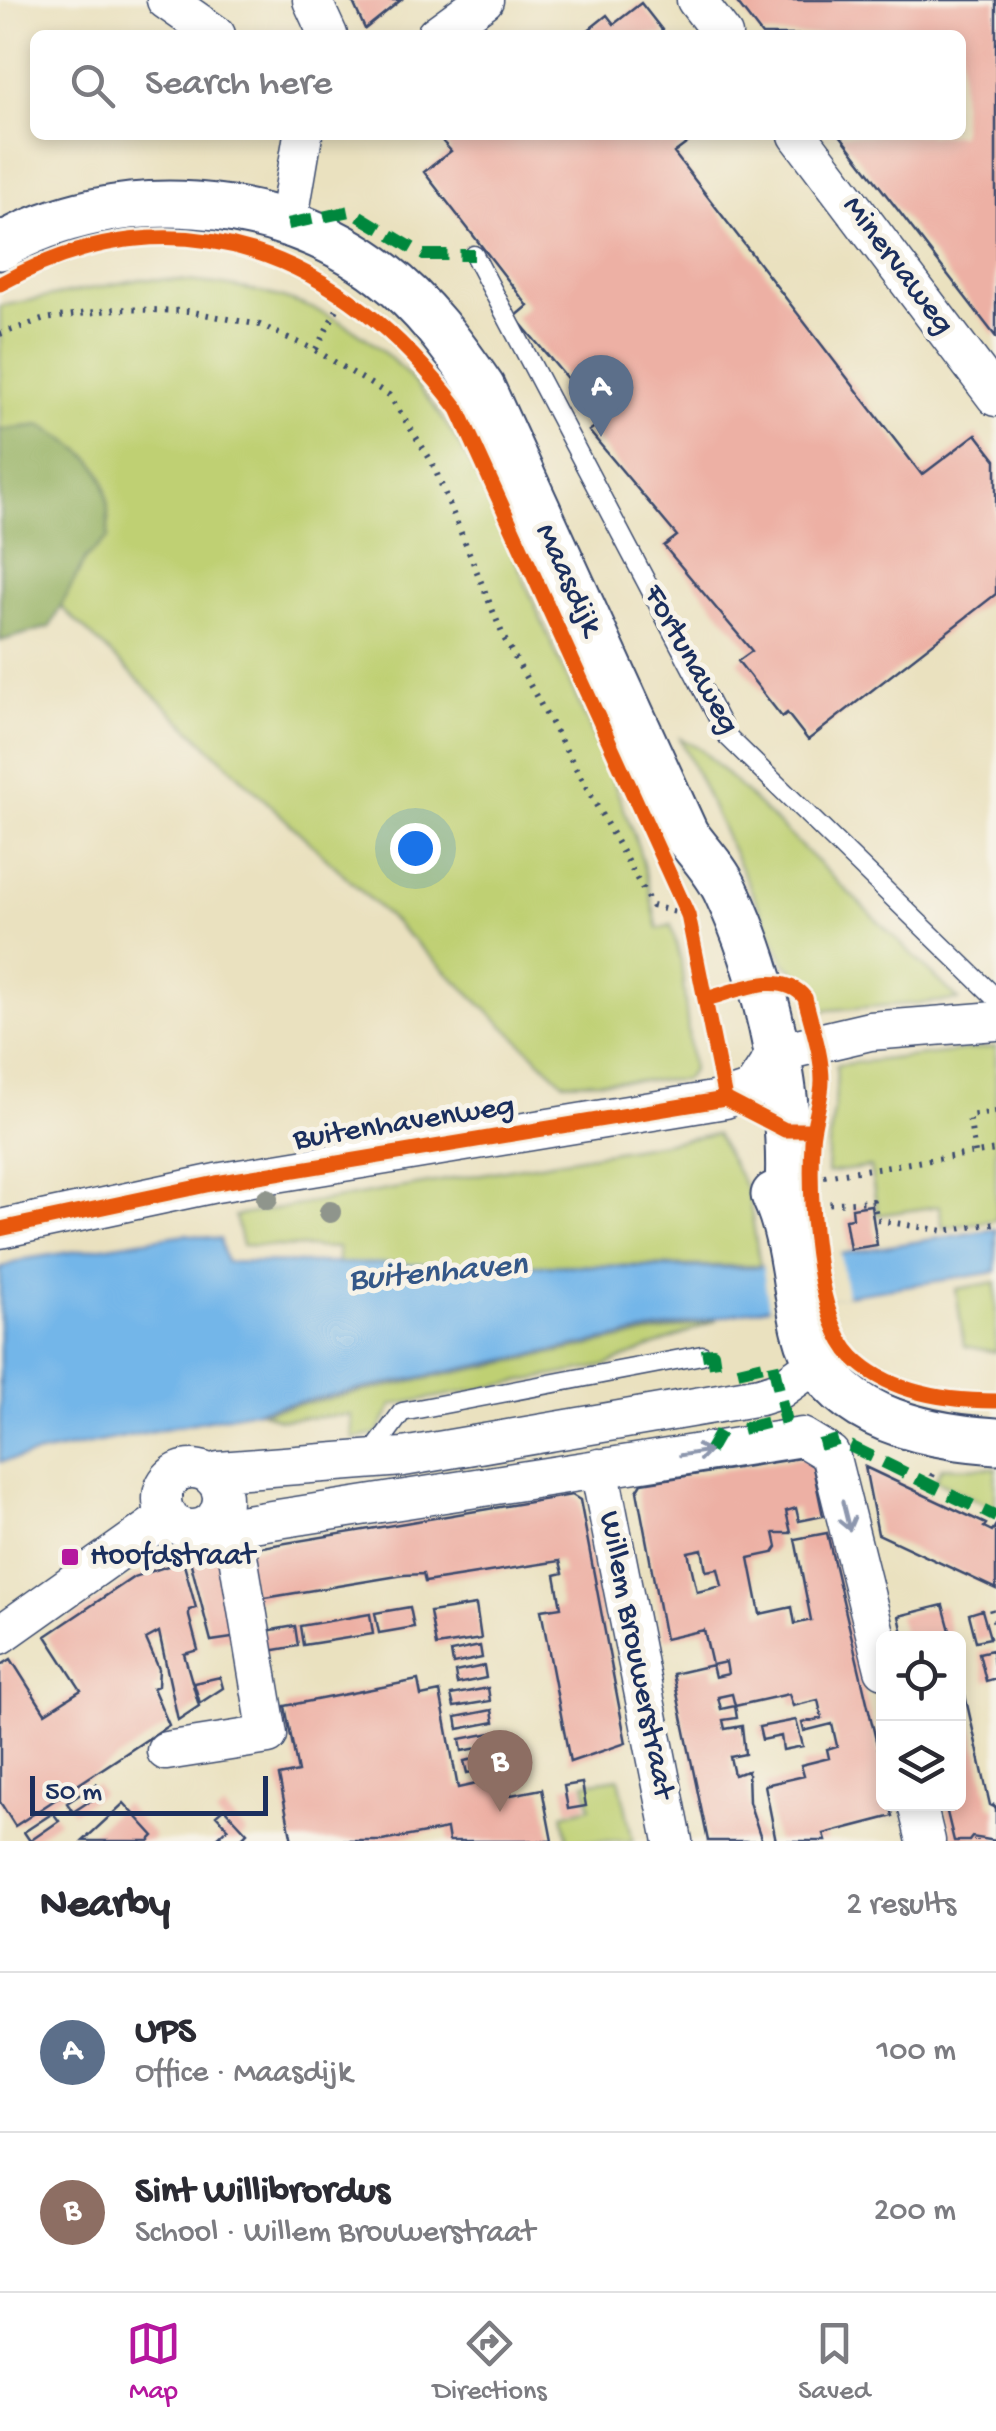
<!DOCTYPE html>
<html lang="en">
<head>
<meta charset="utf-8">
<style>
	:root { --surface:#fff; --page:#f7f7f7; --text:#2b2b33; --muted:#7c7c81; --line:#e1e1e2; --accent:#b5179e }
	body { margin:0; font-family:"Gochi Hand",sans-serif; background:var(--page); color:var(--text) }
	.controls { position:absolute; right:30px; bottom:30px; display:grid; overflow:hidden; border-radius:15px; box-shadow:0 5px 15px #0003 }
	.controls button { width:90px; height:90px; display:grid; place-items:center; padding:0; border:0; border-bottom:2px solid var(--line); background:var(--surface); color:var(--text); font:50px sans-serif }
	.scale { position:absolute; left:30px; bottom:25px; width:238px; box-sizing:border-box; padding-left:10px; border:5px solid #1b2f5e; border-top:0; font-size:28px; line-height:35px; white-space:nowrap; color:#1b2f5e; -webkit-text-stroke:8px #f7f3e8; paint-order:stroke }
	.you { position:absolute; left:415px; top:848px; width:35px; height:35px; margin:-25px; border:8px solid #fff; border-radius:50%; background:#1a73e8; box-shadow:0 0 0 15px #1a73e833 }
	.badge { display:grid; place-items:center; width:65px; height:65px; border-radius:50%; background:var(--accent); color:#fff; font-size:32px; font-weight:700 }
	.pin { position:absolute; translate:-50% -82px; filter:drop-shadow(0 2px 5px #0008) }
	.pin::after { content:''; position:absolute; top:52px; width:35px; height:30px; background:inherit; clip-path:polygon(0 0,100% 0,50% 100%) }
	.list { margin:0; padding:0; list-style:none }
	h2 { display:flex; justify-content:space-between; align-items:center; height:130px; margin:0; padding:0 40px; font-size:42px }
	h2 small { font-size:32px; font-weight:400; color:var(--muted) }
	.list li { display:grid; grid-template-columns:65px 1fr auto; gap:30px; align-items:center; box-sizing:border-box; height:160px; padding:0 40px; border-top:2px solid var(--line) }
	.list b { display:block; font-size:38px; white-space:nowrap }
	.list p { margin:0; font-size:32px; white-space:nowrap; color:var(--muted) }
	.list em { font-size:32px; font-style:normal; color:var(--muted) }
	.icon { flex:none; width:55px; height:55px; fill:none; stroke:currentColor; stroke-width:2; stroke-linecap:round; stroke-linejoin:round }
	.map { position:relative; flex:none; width:996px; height:1841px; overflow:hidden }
	.search { position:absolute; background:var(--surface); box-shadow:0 5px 15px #0003; left:30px; right:30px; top:30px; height:110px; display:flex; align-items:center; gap:25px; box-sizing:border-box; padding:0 35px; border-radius:15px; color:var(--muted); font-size:38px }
	.sheet { height:450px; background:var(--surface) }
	nav { display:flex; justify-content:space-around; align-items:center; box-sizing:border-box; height:140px; border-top:2px solid var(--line); background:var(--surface); font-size:28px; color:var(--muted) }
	nav a { display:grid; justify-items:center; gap:5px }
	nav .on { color:var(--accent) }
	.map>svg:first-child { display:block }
</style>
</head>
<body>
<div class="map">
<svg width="996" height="1841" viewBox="0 0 996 1841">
	<rect width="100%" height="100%" fill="#f7f3e8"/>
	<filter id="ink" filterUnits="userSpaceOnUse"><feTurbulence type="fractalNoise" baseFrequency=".01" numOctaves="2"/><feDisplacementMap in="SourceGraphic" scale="20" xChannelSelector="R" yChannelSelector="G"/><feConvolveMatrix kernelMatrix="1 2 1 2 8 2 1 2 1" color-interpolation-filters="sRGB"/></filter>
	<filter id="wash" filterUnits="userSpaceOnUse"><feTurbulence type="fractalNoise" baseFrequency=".0048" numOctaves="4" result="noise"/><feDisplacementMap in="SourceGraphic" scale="40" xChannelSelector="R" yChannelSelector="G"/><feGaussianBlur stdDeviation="2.25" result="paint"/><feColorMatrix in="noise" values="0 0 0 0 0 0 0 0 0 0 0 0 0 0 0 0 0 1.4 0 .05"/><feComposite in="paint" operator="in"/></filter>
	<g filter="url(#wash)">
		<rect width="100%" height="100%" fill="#eae1bf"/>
		<path fill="#bfd073" stroke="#6d8068" stroke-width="2.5" d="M141 279C216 280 303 291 366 338 461 408 500 526 546 631 577 700 611 770 636 841 646 869 651 900 658 929L671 925 681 961 692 1071 684 1080 563 1082 60 606 86 558 108 538 41 425 0 430V306Z
			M680 738 702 750 959 1000 817 1011 804 980 785 963Z
			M996 1047V1220L943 1228 939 1206 878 1215 870 1167 827 1173C827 1135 839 1102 836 1065Z
			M716 1134 748 1192 760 1266 338 1264V1248L242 1245 235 1216Z
			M996 1282V1352L964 1346 956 1289Z
			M717 1320 605 1366 393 1405 377 1434 353 1439 351 1415 278 1419 262 1412Z
			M942 1467 996 1468 995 1509 935 1480Z
			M619 1778 633 1841H568L563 1814 590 1807 585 1783Z"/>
		<path fill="#97b265" stroke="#597062" stroke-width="2.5" d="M41 425C100 460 110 466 108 538L86 558 50 627 0 641V430Z"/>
		<path fill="#73b6e9" stroke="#4772a4" stroke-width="2.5" d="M996 1229V1272L768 1307 0 1462V1268L25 1259 186 1234 220 1239 226 1262 753 1268Z"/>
		<path fill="#eae1bf" d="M840 1252 847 1296 769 1308 762 1264Z"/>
		<g id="blocks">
			<path fill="#edb0a4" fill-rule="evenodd" d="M352 0H401L365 29Z
				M735 0H996V337L840 135H961V35H762Z
				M641 3 666 35H582L607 15 614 24Z
				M452 135H698L674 153 922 475 976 434 996 460V594L808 740 787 713 782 717 738 661 752 651 664 546 677 536 589 431 603 421 515 317 528 306 424 172 451 151 443 142Z
				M871 1205 877 1245 850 1249 845 1219 853 1218 852 1208Z
				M806 1457 812 1463 823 1516 799 1521 796 1508 786 1511 791 1533H774L777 1547 773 1553 749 1558 760 1614 792 1607 795 1624 811 1620 795 1539 827 1533 884 1774V1804H890L893 1816 824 1834 826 1841H776L765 1785 804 1776 801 1765 829 1758 827 1749 837 1746 832 1724 804 1731 802 1723 822 1718 818 1700 793 1706 789 1694 735 1706 737 1718 723 1720 725 1729 742 1726 745 1754 730 1757 734 1775 748 1771 749 1802 762 1841H708L673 1674 712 1665 715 1677 728 1674 726 1662 712 1665 704 1630 665 1639 637 1491 642 1483ZM702 1549 706 1571 718 1569 722 1586 697 1592 688 1552ZM732 1694 735 1706 721 1709 718 1697Z
				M865 1467 986 1524 984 1527 992 1531 996 1525V1589L878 1534Z
				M572 1495 580 1500 626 1743 570 1762 541 1610 561 1607 555 1575 563 1573 560 1561 425 1582 423 1574 404 1575 253 1600 244 1550Z
				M211 1553 220 1554 239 1637 211 1641 190 1560Z
				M183 1561 196 1608 189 1610V1616L198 1650 184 1654 199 1706 178 1720 159 1632 146 1639 159 1669 158 1686 153 1688 169 1725 15 1826 0 1802V1666L11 1659 45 1713 81 1690 46 1636 134 1577Z
				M476 1605 481 1639 436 1646 430 1612Z
				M943 1605 952 1638H904L899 1616Z
				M410 1607 414 1627 379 1633 375 1613Z
				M982 1610 990 1638 976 1641 969 1614Z
				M370 1614 373 1634 303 1645 300 1626Z
				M295 1626 298 1646 263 1652 260 1632Z
				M480 1646 482 1658 453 1664 451 1652Z
				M992 1650 996 1678 986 1681 979 1653Z
				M484 1666 486 1678 457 1684 455 1672Z
				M960 1673 990 1805 996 1808V1841L972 1837 969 1841H954L945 1804H959Z
				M220 1677 223 1688 200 1703 194 1683Z
				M418 1680 421 1696 440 1692 458 1788 508 1777 511 1795 542 1789 552 1841H449L447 1829 382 1841H292L279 1776 298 1772 285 1706Z
				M488 1688 490 1701 454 1707 451 1695Z
				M492 1710 494 1722 458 1729 456 1717Z
				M796 1720 803 1746 783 1750 781 1736 762 1740 759 1727Z
				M497 1732 499 1744 462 1751 460 1739Z
				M500 1754 503 1766 467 1773 464 1761Z
				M582 1783 586 1806 568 1809 564 1786Z
				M96 1784 102 1793 73 1812 67 1803Z
				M124 1803 154 1836 149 1841H83Z
				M224 1808 247 1833 239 1841H214L228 1828 216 1815Z
				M53 1813 59 1821 30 1841 24 1832Z"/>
		</g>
	</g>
	<g filter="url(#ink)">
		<use href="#blocks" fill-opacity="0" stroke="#3a4a6d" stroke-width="2.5"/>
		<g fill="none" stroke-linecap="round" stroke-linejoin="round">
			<g stroke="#3a4a6d" stroke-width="21">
				<path id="service" d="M474 255 728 737 996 998
					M370 1456 402 1412 702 1355"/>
			</g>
			<g stroke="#3a4a6d" stroke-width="41">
				<path id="minor" d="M166 0 216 35
					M312 0 328 35
					M696 0 723 35
					M436 35 484 0
					M798 135 996 397
					M288 224 303 135
					M0 1229 216 1183 725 1099 752 1090 776 1053 870 1031 996 1021
					M599 1468 673 1841
					M162 1499a30 30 0 1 1 60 0a30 30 0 1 1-60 0Z
					M213 1478 219 1471 403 1457 760 1396 779 1390 817 1363
					M217 1515 233 1526 802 1437 830 1454 884 1669
					M0 1635 168 1516
					M166 1751 268 1735 233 1526
					M917 1804 926 1841"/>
			</g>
			<g stroke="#3a4a6d" stroke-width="49">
				<path id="tertiary" d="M0 247C116 181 277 192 383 274 424 305 453 346 482 388L686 835C699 852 717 871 726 891 769 982 799 1120 785 1220
					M774 1195C794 1238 794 1285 805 1330 826 1416 920 1436 996 1441"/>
			</g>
			<path stroke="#3a4a6d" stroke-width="6" stroke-dasharray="2.5 8" stroke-linecap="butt" d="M0 334 45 319 116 309 188 311 260 325 315 350 389 395 432 462 504 638 652 906 688 915
				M316 349 345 294
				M975 1153 969 1116 996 1112
				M824 1176 996 1150
				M819 1204 873 1201 877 1220 944 1231 996 1223
				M928 1486 935 1469
				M991 1609 996 1627
				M994 1807 996 1805
				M976 1841V1840"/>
			<use href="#service" stroke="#fff" stroke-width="18"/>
			<use href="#minor" stroke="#fff" stroke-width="38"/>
			<use href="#tertiary" stroke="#fff" stroke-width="45"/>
			<path stroke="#00873e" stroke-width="12" stroke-dasharray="25 12" stroke-linecap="butt" d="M288 224 351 211 424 255H474
				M702 1355 713 1353 716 1374
				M738 1371 773 1363 785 1418 742 1429
				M819 1445 838 1440
				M850 1446 996 1517
				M709 1451 720 1432"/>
			<g stroke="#f7f3e8" stroke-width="21">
				<path id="cycleway" d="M0 284C180 184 343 255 458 409L688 915 725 1099
					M706 999C736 991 783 969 805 998 811 1024 822 1053 822 1081 822 1100 813 1121 812 1141 809 1194 814 1317 853 1357 889 1393 947 1401 996 1401
					M0 1229 216 1183 725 1099 785 1130H812"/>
			</g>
			<use href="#cycleway" stroke="#e8590c" stroke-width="15"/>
		</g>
		<g fill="#8f958c">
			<circle cx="267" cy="1199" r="11"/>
			<circle cx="330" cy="1212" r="11"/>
		</g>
		<defs><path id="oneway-shaft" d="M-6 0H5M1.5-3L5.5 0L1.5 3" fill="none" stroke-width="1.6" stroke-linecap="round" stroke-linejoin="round" transform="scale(2.5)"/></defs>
		<g stroke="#8d97ae">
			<use href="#oneway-shaft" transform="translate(695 1453) rotate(-9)"/>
			<use href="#oneway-shaft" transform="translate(846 1516) rotate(76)"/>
		</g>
	</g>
	<rect fill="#b5179e" stroke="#f7f3e8" stroke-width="4" x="60" y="1547" width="20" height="20" rx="5"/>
	<g text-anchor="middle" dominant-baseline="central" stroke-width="10" stroke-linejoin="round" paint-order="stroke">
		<g font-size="32" fill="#1b2f5e" stroke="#f7f3e8">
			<text transform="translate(897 266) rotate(53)">Minervaweg</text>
			<text transform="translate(567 580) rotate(65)">Maasdijk</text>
			<text transform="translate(690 660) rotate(61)">Fortunaweg</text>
			<text transform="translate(404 1124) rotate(-9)">Buitenhavenweg</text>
			<text transform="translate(635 1655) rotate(79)">Willem Brouwerstraat</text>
		</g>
		<g font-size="32" fill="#1b2f5e" stroke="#f7f3e8" text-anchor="start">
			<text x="90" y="1557">Hoofdstraat</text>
		</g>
		<g font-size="35" font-style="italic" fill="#355888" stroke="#f7f3e8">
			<text transform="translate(438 1274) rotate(-5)">Buitenhaven</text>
		</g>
	</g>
</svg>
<div class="controls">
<button><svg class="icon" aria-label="locate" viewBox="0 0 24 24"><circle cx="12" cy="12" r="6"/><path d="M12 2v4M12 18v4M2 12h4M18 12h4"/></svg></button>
<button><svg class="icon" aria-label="layers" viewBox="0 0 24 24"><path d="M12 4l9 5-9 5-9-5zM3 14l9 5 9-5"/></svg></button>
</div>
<div class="scale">50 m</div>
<div class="you"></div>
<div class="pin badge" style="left:601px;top:437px;background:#5c6f8a">A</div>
<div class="pin badge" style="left:500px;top:1812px;background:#8d6e63">B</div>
<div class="search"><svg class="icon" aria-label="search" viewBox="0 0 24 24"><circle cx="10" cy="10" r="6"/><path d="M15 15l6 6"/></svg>Search here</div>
</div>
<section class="sheet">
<h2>Nearby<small>2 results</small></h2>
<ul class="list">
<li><span class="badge" style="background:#5c6f8a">A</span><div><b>UPS</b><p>Office · Maasdijk</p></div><em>100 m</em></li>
<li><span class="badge" style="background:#8d6e63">B</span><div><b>Sint Willibrordus</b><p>School · Willem Brouwerstraat</p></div><em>200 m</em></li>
</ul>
</section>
<nav>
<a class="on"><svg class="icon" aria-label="map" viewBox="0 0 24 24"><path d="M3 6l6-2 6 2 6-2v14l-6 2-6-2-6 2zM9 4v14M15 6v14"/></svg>Map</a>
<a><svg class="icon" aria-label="directions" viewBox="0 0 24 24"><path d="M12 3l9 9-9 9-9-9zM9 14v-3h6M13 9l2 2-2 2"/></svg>Directions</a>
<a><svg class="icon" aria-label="saved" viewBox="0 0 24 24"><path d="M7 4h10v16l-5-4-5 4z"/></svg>Saved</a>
</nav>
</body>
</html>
